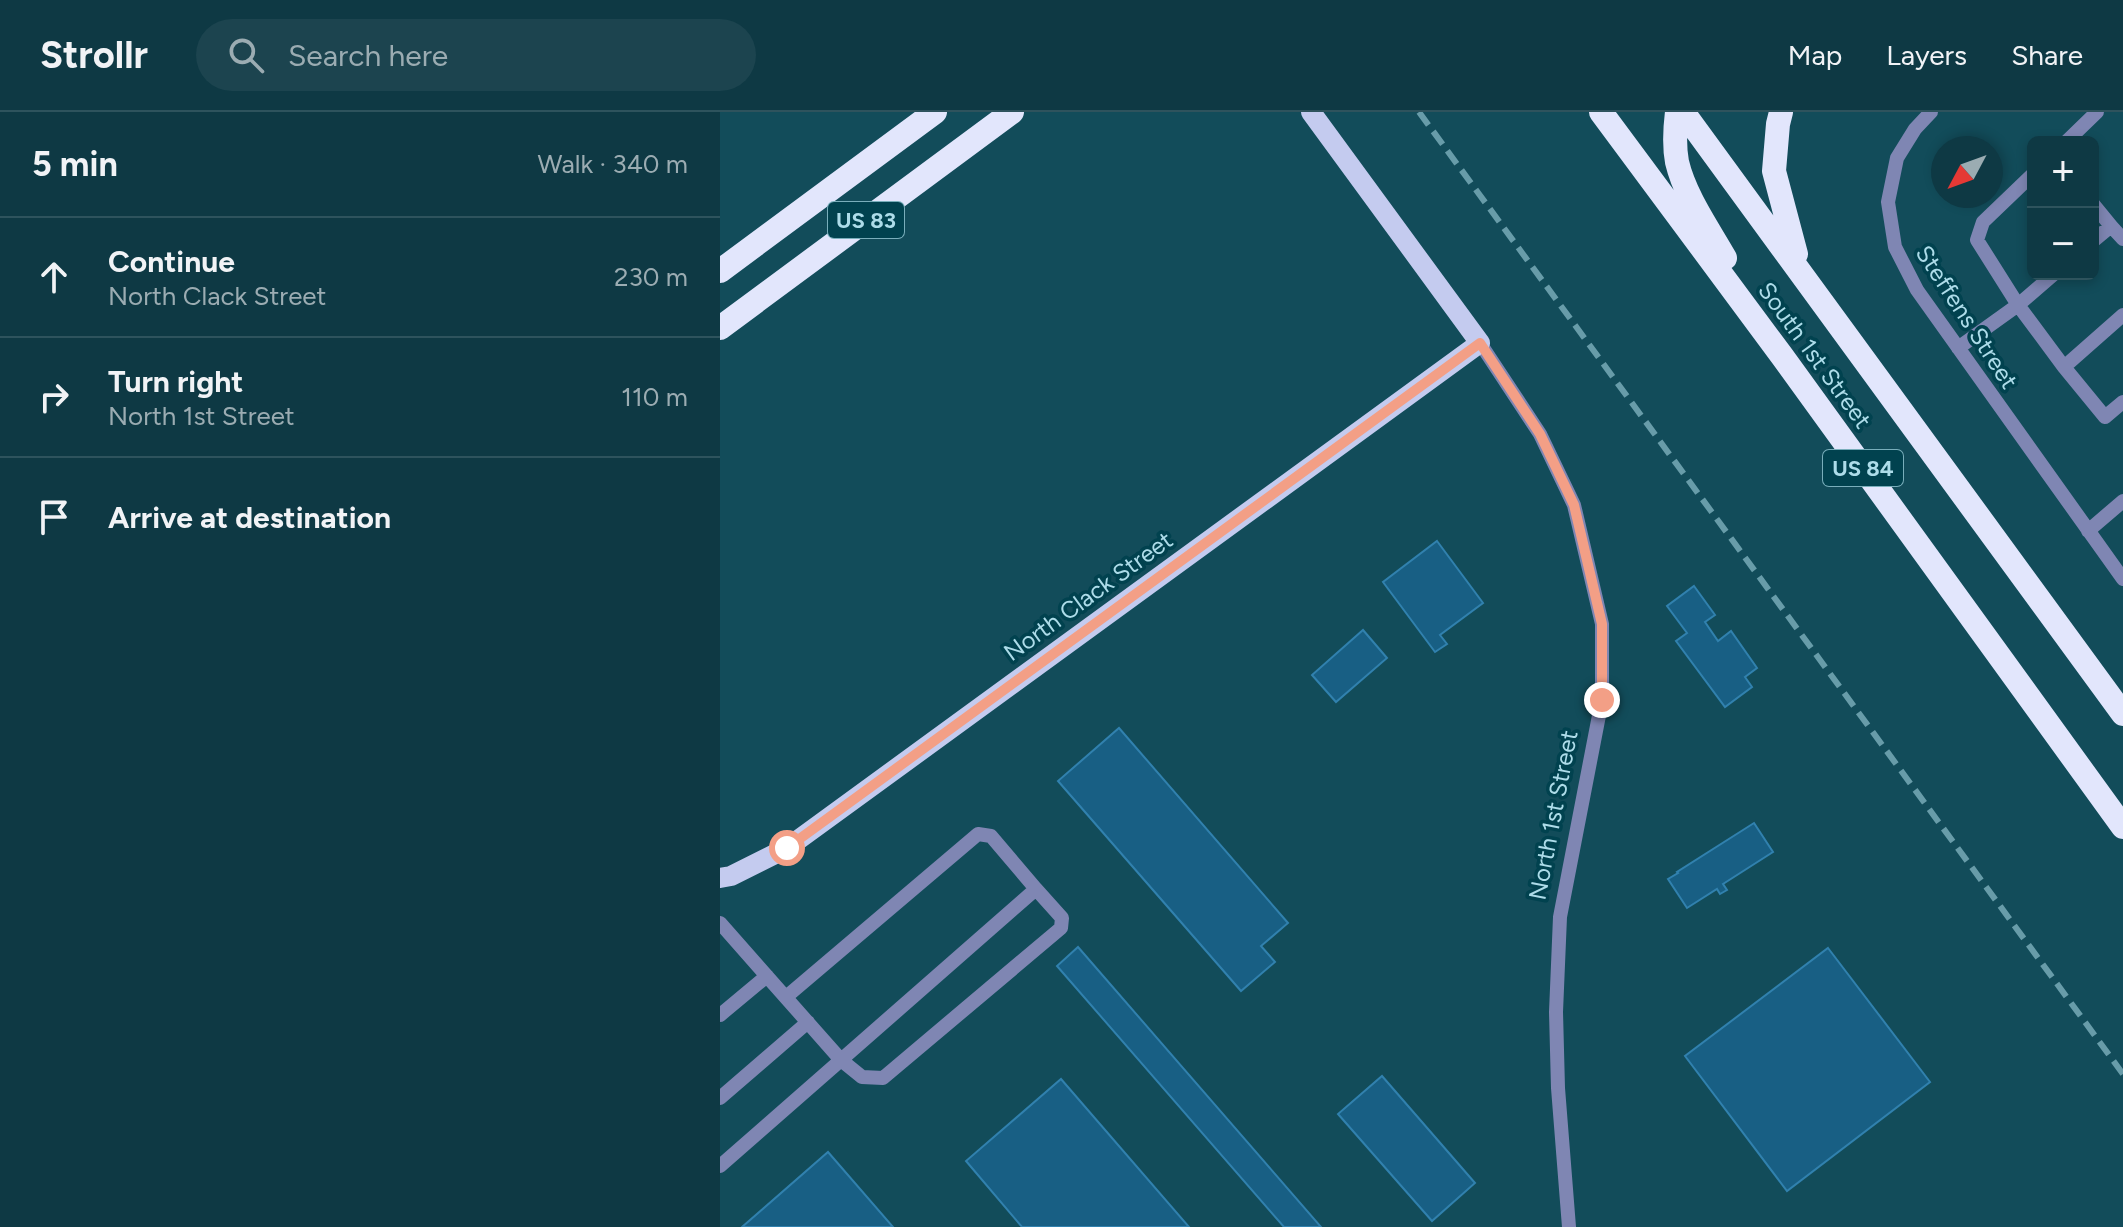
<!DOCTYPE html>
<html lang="en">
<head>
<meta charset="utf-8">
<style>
	:root { --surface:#0e3944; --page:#1c444f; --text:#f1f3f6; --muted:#9bacb2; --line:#2e535d }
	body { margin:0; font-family:Figtree,sans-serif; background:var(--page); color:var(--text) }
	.controls { position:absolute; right:24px; top:24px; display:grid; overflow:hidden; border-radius:12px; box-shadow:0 4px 12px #0003 }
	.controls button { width:72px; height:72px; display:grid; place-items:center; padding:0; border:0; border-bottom:2px solid var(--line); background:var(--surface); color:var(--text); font:40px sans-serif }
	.compass { position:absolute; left:1211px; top:24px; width:72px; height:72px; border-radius:50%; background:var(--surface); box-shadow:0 4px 12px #0003; rotate:229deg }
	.stop { position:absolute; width:24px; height:24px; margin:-18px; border:6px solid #f39f86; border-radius:50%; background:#fff }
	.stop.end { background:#f39f86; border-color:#fff; box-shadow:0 2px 8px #0008 }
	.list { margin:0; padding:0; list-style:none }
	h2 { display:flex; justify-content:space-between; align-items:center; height:104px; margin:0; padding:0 32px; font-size:34px }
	h2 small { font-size:26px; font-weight:400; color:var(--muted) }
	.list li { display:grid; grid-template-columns:52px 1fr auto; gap:24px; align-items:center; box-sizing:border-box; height:120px; padding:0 32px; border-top:2px solid var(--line) }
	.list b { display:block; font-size:30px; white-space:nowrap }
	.list p { margin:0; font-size:26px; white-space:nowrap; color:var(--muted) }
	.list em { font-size:26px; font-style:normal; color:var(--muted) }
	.icon { flex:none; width:44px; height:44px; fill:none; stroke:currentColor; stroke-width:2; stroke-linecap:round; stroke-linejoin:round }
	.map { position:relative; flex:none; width:1403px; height:1115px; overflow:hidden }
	header { display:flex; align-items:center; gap:48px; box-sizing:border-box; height:112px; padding:0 40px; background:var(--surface); border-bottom:2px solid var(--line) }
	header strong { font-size:38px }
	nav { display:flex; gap:44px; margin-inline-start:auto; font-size:28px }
	.search { width:560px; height:72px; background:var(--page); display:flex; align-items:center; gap:20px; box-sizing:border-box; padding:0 28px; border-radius:44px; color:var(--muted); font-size:30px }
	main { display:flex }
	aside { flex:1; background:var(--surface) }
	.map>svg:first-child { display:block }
</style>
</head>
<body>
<header>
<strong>Strollr</strong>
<div class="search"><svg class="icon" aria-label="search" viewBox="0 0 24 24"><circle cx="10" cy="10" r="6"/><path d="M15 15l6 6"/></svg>Search here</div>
<nav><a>Map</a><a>Layers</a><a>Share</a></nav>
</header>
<main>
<aside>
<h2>5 min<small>Walk · 340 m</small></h2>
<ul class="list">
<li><svg class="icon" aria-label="ahead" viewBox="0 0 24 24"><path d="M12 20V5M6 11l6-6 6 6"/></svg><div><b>Continue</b><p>North Clack Street</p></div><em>230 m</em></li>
<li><svg class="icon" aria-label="right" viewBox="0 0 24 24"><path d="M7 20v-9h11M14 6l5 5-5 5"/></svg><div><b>Turn right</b><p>North 1st Street</p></div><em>110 m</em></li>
<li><svg class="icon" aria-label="arrive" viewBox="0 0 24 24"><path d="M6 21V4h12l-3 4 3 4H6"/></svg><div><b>Arrive at destination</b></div></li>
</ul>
</aside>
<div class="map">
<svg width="1403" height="1115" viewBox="0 0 1403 1115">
	<rect width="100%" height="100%" fill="#124c5a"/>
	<path fill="#185f84" stroke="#3181ae" stroke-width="2" d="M717 429 763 491 720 523 727 532 715 540 663 470Z
		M974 474 995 503 985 510 998 529 1011 519 1037 556 1025 565 1032 575 1005 595 956 529 967 521 947 494Z
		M643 518 667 546 616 590 592 563Z
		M399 616 568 811 541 834 555 850 521 879 338 669Z
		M1034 711 1053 740 1003 772 1007 778 1000 782 997 777 967 796 948 767 958 761 957 760Z
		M358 835 601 1115H564L337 854Z
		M1108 836 1210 970 1067 1079 965 944Z
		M662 964 755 1071 712 1109 618 1002Z
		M341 967 469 1115H302L246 1049Z
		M108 1040 173 1115H22Z"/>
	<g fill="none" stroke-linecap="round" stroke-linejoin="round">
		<path stroke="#7f86b3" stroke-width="14" d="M1211 0 1195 17 1177 46 1168 90 1175 135 1197 178 1403 467
			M1346 30 1377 0
			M1313 62 1263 110 1257 128 1298 193 1344 255 1385 305 1403 290
			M1373 92 1391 114
			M1373 129 1391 114 1403 127
			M760 231 820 322 854 393 882 512V588L840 805 836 900 838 976 849 1115
			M1238 236 1298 193 1334 162
			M1344 255 1403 203
			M1368 419 1403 389
			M0 811 121 948 316 777 271 724 258 722 66 885
			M0 903 47 864
			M0 986 88 910
			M0 1054 121 948 142 965 163 966 341 816 342 806 316 777"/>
		<path stroke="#c4cbef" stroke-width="20" d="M0 766 11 764 67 736 760 231 591 0"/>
		<path stroke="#e2e6fc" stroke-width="24" d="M881 0 1062 244 1403 715
			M957 0C955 16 954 34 957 50 965 84 988 116 1005 146
			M963 0 1403 602
			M1061 0 1058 12 1054 59 1076 142
			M0 159 215 0
			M0 216 292 0"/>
		<path stroke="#689ca9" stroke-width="6" stroke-dasharray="16 8" stroke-linecap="butt" d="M699 0 1403 962"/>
	</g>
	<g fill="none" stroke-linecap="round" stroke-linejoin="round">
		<path stroke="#f39f86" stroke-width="10" d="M67 736 760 231 820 322 854 393 882 512V588"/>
	</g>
	<g text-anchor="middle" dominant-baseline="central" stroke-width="7" stroke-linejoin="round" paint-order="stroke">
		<g fill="#01424f" stroke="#79aebb" stroke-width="2">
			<rect x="108" y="90" width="76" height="36" rx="6"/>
			<rect x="1103" y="338" width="80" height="36" rx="6"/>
		</g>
		<g font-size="22" font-weight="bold" fill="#addce9">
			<text x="146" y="108">US 83</text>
			<text x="1143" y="356">US 84</text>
		</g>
		<g font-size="24" fill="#addce9" stroke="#01424f">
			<text transform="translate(1247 205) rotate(57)">Steffens Street</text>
			<text transform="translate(1095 243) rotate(54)">South 1st Street</text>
			<text transform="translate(368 484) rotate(-36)">North Clack Street</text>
			<text transform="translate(833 703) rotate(-79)">North 1st Street</text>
		</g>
	</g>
</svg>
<div class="controls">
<button>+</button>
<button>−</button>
</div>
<svg class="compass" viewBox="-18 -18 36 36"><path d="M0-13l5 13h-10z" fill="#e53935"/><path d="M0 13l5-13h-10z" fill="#9bacb2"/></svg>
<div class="stop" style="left:67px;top:736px"></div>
<div class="stop end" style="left:882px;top:588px"></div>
</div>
</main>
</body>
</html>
